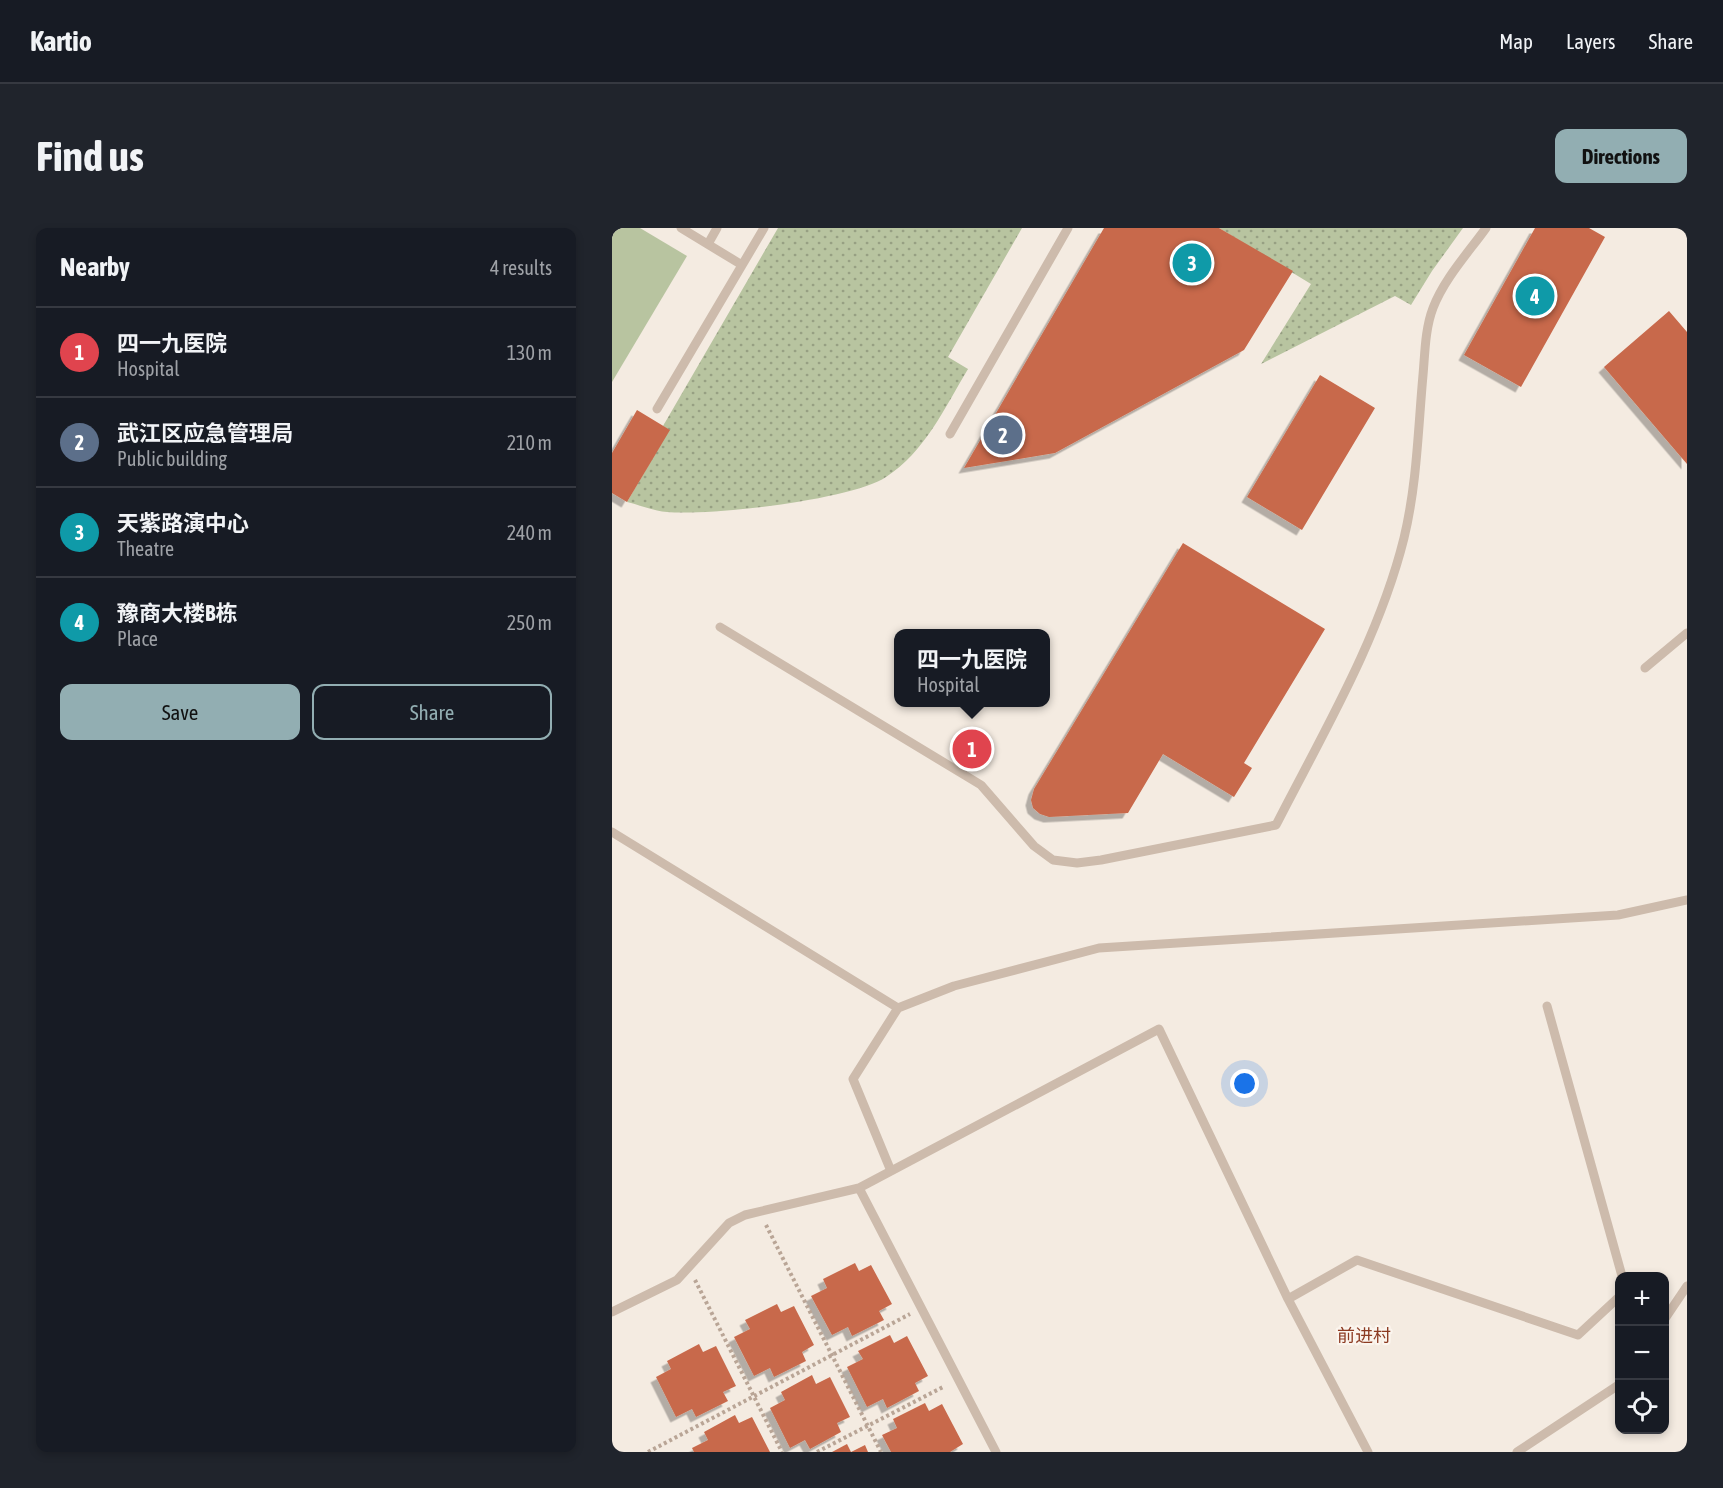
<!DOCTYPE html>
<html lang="en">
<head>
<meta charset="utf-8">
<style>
	:root { --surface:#171b24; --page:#20242c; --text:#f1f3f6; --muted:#9ea1a6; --line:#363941; --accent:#92aeb2 }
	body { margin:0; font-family:"Asap Condensed","Noto Sans SC",sans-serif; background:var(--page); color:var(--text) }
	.controls { position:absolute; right:18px; bottom:18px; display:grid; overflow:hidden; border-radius:12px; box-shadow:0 3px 9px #0003 }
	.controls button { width:54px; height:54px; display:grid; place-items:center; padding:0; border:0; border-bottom:2px solid var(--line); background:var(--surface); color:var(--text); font:30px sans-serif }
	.you { position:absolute; left:633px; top:856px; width:21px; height:21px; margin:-15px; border:4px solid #fff; border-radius:50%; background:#1a73e8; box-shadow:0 0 0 9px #1a73e833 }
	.badge { display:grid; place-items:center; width:39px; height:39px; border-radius:50%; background:var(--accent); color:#fff; font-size:20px; font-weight:700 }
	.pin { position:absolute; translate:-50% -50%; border:3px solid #fff; box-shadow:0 2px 6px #0006 }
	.popup { position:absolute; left:282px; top:401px; width:156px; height:78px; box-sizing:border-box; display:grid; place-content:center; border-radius:12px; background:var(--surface); filter:drop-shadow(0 2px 4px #0005); font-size:20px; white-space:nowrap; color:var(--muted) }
	.popup b { font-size:22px; color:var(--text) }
	.popup::after { content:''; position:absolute; left:50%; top:100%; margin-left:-12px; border:12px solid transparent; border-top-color:var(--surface) }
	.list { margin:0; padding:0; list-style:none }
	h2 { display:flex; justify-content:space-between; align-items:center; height:78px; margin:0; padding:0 24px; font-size:26px }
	h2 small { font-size:20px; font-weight:400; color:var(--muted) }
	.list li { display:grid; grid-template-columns:39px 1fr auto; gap:18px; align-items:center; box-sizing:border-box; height:90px; padding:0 24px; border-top:2px solid var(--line) }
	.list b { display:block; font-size:22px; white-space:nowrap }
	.list p { margin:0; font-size:20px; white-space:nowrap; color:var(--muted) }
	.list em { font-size:20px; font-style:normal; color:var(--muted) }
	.actions { display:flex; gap:12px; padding:18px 24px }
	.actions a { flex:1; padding:14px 0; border:2px solid var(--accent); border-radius:12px; text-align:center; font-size:21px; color:var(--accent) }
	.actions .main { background:var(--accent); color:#111 }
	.icon { flex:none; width:33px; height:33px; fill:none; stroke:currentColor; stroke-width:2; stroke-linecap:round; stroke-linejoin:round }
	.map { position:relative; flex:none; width:1075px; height:1224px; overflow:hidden; border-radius:12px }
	header { display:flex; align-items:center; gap:36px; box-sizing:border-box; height:84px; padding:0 30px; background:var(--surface); border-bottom:2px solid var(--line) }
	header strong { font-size:28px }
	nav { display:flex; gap:33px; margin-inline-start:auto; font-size:21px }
	.intro { display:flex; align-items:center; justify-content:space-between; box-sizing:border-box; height:144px; padding:0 36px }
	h1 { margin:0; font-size:42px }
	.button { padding:15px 27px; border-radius:12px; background:var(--accent); color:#111; font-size:21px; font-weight:700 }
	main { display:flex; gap:36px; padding:0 36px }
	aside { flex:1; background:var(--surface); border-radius:12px; box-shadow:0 3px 9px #0003 }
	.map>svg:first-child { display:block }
</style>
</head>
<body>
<header>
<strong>Kartio</strong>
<nav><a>Map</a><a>Layers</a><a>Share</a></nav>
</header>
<div class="intro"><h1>Find us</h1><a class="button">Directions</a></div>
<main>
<aside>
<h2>Nearby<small>4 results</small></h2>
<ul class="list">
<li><span class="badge" style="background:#e0444e">1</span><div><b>四一九医院</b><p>Hospital</p></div><em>130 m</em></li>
<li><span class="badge" style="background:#5c6f8a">2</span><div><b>武江区应急管理局</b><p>Public building</p></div><em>210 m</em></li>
<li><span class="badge" style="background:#0f9aa8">3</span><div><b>天紫路演中心</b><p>Theatre</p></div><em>240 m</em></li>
<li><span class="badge" style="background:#0f9aa8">4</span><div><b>豫商大楼B栋</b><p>Place</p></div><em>250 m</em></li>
</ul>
<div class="actions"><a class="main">Save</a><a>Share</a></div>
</aside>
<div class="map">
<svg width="1075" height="1224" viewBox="0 0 1075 1224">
	<defs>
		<pattern id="grass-dots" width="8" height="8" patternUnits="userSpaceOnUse" patternTransform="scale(1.5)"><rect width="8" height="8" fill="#b8c4a0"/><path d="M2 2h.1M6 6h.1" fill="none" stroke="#97a083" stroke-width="1.8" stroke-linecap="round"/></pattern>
		<filter id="shadow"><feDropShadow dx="-5.5" dy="5.5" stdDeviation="0" flood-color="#0004"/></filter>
	</defs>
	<rect width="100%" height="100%" fill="#f4ebe1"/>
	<path fill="url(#grass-dots)" d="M166 0H410L336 129 356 141C333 179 313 224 274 249 240 272 97 288 55 284 41 283 28 277 15 274L57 202 51 198Z
		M607 0H851L820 43 799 77 783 68 649 136 699 56Z"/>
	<path fill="#b8c4a0" d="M0 0H28L75 28 0 154Z"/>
	<path fill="#c8694b" filter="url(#shadow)" d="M492 0H607L681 43 632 122 443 225 352 240Z
		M923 0H977L993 9 909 159 852 127Z
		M1057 83 1075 104V236L992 139Z
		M708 147 763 180 690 302 635 269Z
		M25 182 58 202 15 274 0 265V225Z
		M571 315 713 401 632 535 640 540 622 569 551 526 516 585 437 589 428 586 421 580 419 572 422 561Z
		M243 1035 247 1043 259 1037 280 1076 267 1083 272 1092 240 1108 236 1099 220 1107 199 1068 215 1060 211 1051Z
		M165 1076 169 1084 182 1078 202 1117 190 1124 194 1133 162 1149 158 1140 142 1148 122 1109 138 1101 133 1092Z
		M278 1107 282 1115 295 1108 316 1148 303 1155 307 1163 275 1180 271 1171 255 1179 235 1139 251 1131 246 1123Z
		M87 1116 91 1124 104 1118 124 1158 111 1164 116 1173 84 1189 80 1181 64 1189 44 1149 59 1141 55 1133Z
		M200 1147 204 1156 218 1149 238 1189 225 1195 229 1204 198 1221 193 1212 178 1220 158 1180 173 1172 169 1164Z
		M313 1175 317 1183 330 1176 351 1216 338 1224H279L270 1207 285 1200 281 1191Z
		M123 1187 127 1195 140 1189 158 1224H82L80 1220 96 1212 92 1204Z
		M235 1216 239 1224 253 1217 256 1224H220Z"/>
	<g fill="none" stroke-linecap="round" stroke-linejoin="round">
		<path stroke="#b9a596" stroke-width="4" stroke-dasharray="3 3" stroke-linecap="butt" d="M154 997 269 1224
			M83 1052 170 1224
			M36 1224 298 1086
			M205 1224 333 1158"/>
		<path stroke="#cdbbac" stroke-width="9" d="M69 0 130 37
			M96 16 105 0
			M45 181 152 0
			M338 206 456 0
			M108 399 369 557 422 618 441 632 465 635 489 632 664 597C711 505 767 411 792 310 805 256 806 202 811 147 813 125 813 101 821 80 832 51 856 25 874 0
			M1033 440 1075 405
			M0 604 286 780
			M935 778 1010 1048
			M279 943 241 851 286 780 342 758 487 720 1006 687 1075 672
			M247 960 384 1224
			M676 1071 745 1032 966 1107 1008 1068
			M0 1084 65 1052 117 995 133 987 247 960 547 801 676 1071 756 1224
			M1052 1092 1075 1058
			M905 1224 1008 1156"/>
	</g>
	<g text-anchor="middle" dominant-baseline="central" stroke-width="4.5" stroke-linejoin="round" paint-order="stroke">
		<g font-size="18" fill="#8c3b22" stroke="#fbf5ee">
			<text x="752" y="1107">前进村</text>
		</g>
	</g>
</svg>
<div class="controls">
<button>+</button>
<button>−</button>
<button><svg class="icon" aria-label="locate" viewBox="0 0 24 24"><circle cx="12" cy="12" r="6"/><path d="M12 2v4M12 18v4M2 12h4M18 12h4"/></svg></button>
</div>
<div class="you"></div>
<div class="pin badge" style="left:360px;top:521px;background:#e0444e">1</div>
<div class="popup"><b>四一九医院</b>Hospital</div>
<div class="pin badge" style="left:391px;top:207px;background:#5c6f8a">2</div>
<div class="pin badge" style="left:580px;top:35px;background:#0f9aa8">3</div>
<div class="pin badge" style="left:923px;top:68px;background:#0f9aa8">4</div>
</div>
</main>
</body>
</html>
